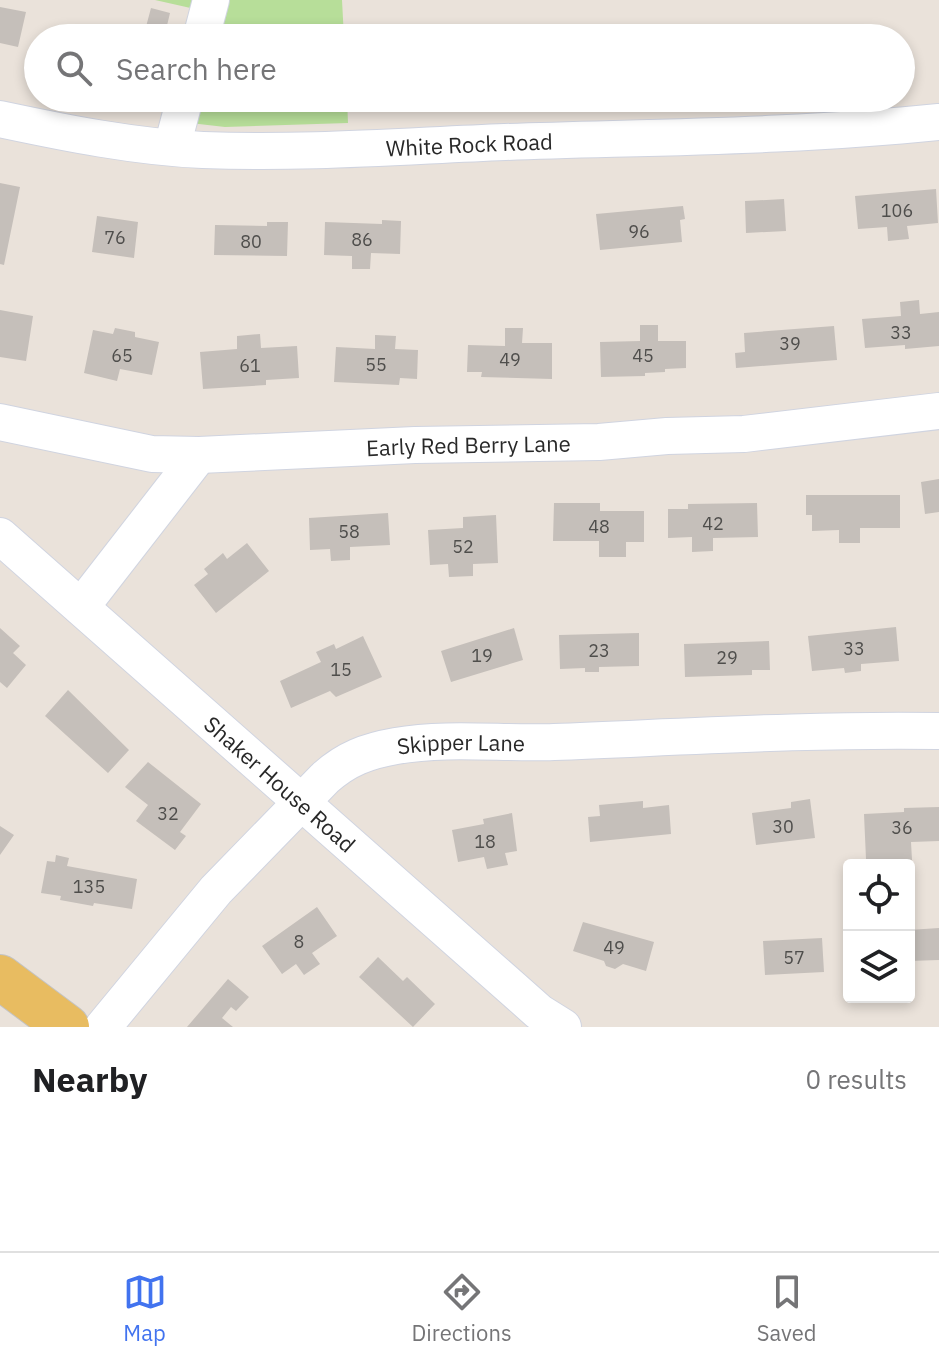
<!DOCTYPE html>
<html lang="en">
<head>
<meta charset="utf-8">
<style>
	:root { --surface:#fff; --page:#f6f6f6; --text:#202124; --muted:#757577; --line:#e0e0e0; --accent:#4273ef }
	body { margin:0; font-family:"IBM Plex Sans",sans-serif; background:var(--page); color:var(--text) }
	.controls { position:absolute; right:24px; bottom:24px; display:grid; overflow:hidden; border-radius:8px; box-shadow:0 4px 12px #0003 }
	.controls button { width:72px; height:72px; display:grid; place-items:center; padding:0; border:0; border-bottom:2px solid var(--line); background:var(--surface); color:var(--text); font:40px sans-serif }
	.list { margin:0; padding:0; list-style:none }
	h2 { display:flex; justify-content:space-between; align-items:center; height:104px; margin:0; padding:0 32px; font-size:34px }
	h2 small { font-size:26px; font-weight:400; color:var(--muted) }
	.icon { flex:none; width:44px; height:44px; fill:none; stroke:currentColor; stroke-width:2; stroke-linecap:round; stroke-linejoin:round }
	.map { position:relative; flex:none; width:939px; height:1027px; overflow:hidden }
	.search { position:absolute; background:var(--surface); box-shadow:0 4px 12px #0003; left:24px; right:24px; top:24px; height:88px; display:flex; align-items:center; gap:20px; box-sizing:border-box; padding:0 28px; border-radius:44px; color:var(--muted); font-size:30px }
	.sheet { height:224px; background:var(--surface) }
	nav { display:flex; justify-content:space-around; align-items:center; box-sizing:border-box; height:112px; border-top:2px solid var(--line); background:var(--surface); font-size:22px; color:var(--muted) }
	nav a { display:grid; justify-items:center; gap:4px }
	nav .on { color:var(--accent) }
	.map>svg:first-child { display:block }
</style>
</head>
<body>
<div class="map">
<svg width="939" height="1027" viewBox="0 0 939 1027">
	<rect width="100%" height="100%" fill="#eae2da"/>
	<path fill="#b7de99" d="M155 0H342L344 38H190L195 9Z
		M178 98H347L348 123 225 127 173 121Z"/>
	<path fill="#c5bfba" d="M0 7 26 12 18 47 0 43Z
		M151 8 170 13 164 38H143Z
		M78 28 116 37 115 38H76Z
		M0 183 20 187 4 265 0 264Z
		M936 189 938 223 907 226 909 239 888 241 887 227 858 229 855 196Z
		M784 199 786 231 746 233 745 201Z
		M683 206 685 219 680 220 682 242 600 250 596 214Z
		M97 216 138 222 134 258 92 252Z
		M382 220 401 221 400 254 371 253 370 269H352V256L324 255 325 222 382 224Z
		M267 222H288L287 256 214 255 215 225 267 226Z
		M919 300 920 314 939 312V346L905 349V345L865 348 862 319 901 316 900 302Z
		M0 310 33 316 26 361 0 357Z
		M640 325H658V341H686V368L665 369V372L645 373V376L601 377 600 342 640 341Z
		M834 326 837 360 736 368 735 353 745 352 744 333Z
		M115 328 135 332V337L159 342 152 375 120 369 117 381 84 373 93 330 113 334Z
		M505 328H523L522 343H552V379L481 377 482 372H467L468 345 505 346Z
		M260 334 261 348 297 346 299 378 266 380V385L203 389 200 352 237 349V336Z
		M375 335 396 336 395 349 418 350 417 379 400 378 399 385 334 382 336 347 375 349Z
		M939 479V512L925 514 921 482Z
		M806 495H900V528H860V543H839V530L812 531V515H806Z
		M554 503H600V511H644V542H626V557H599V541H553Z
		M757 503 758 537 713 538V551L692 552V537L668 538V509H688V504Z
		M388 513 390 545 350 547V560L331 561 330 549 310 550 309 518Z
		M496 515 498 563 473 564V576L449 577 448 564 430 565 428 530 463 528V517Z
		M247 543 269 571 216 613 194 585 208 574 204 569 223 553 227 559Z
		M896 627 899 661 861 664V671L845 673 844 668 812 671 808 636Z
		M0 628 20 646 13 653 26 665 7 688 0 682Z
		M514 628 523 660 451 682 441 651Z
		M639 633V666L599 667V672H585V668L560 669 559 635Z
		M363 636 382 677 336 697 330 691 291 708 280 681 321 662 316 652 334 644 336 649Z
		M769 641 770 670H752V675L685 677 684 644Z
		M68 690 129 750 108 773 45 716Z
		M148 762 201 804 180 832 186 836 175 850 136 821 148 805 125 787Z
		M810 799 815 838 756 845 752 813 791 808V802Z
		M643 801V808L669 805 671 834 590 842 588 817 600 816 599 805Z
		M939 807V841L911 842 912 860 866 859 864 814 904 812V808Z
		M512 813 517 851 505 853 508 865 487 869 484 857 458 862 452 830 484 824 483 819Z
		M0 826 14 835 0 855Z
		M56 855 69 858 67 866 137 879 132 909 94 903 93 906 60 900 61 896 41 893 47 861 55 862Z
		M317 907 337 936 312 953 320 964 304 975 296 964 282 974 262 946Z
		M583 922 654 942 646 971 623 964 615 969 606 966 604 961 573 951Z
		M939 928V960L909 961V930Z
		M822 938 824 972 765 975 763 941Z
		M378 957 403 981 407 977 435 1004 413 1027 359 977Z
		M228 979 249 997 236 1011 231 1007 222 1018 233 1027H187Z"/>
	<g fill="none" stroke-linecap="round" stroke-linejoin="round">
		<g stroke="#d0d4e0" stroke-width="38">
			<g id="minor">
				<path d="M201 38 211 0"/>
				<path id="s1" d="M0 119C66 133 135 147 203 150 304 154 404 146 505 142 650 137 795 137 939 122"/>
				<path d="M172 147 185 98"/>
				<path id="s2" d="M0 422 152 454 199 455 415 445 599 442 667 436 744 434 939 411"/>
				<path id="s3" d="M0 536 512 988 539 1012 563 1027"/>
				<path d="M81 607 199 455"/>
				<path id="s4" d="M103 1027 216 890 325 778C346 759 367 751 396 746 448 737 502 744 554 742 683 737 811 729 939 731"/>
			</g>
		</g>
		<g stroke="#c3c3c3" stroke-width="46">
			<path id="major" d="M0 977 67 1027"/>
		</g>
		<use href="#minor" stroke="#fff" stroke-width="36"/>
		<use href="#major" stroke="#e8bc61" stroke-width="44"/>
	</g>
	<g text-anchor="middle" dominant-baseline="central" stroke-width="6" stroke-linejoin="round" paint-order="stroke">
		<g font-size="18" fill="#4f4e4c">
			<text x="897" y="210">106</text>
			<text x="639" y="231">96</text>
			<text x="115" y="237">76</text>
			<text x="362" y="239">86</text>
			<text x="251" y="241">80</text>
			<text x="901" y="332">33</text>
			<text x="790" y="343">39</text>
			<text x="122" y="355">65</text>
			<text x="643" y="355">45</text>
			<text x="510" y="359">49</text>
			<text x="376" y="364">55</text>
			<text x="250" y="365">61</text>
			<text x="713" y="523">42</text>
			<text x="599" y="526">48</text>
			<text x="349" y="531">58</text>
			<text x="463" y="546">52</text>
			<text x="854" y="648">33</text>
			<text x="599" y="650">23</text>
			<text x="482" y="655">19</text>
			<text x="727" y="657">29</text>
			<text x="341" y="669">15</text>
			<text x="168" y="813">32</text>
			<text x="783" y="826">30</text>
			<text x="902" y="827">36</text>
			<text x="485" y="841">18</text>
			<text x="89" y="886">135</text>
			<text x="299" y="941">8</text>
			<text x="614" y="947">49</text>
			<text x="794" y="957">57</text>
		</g>
		<g font-size="22" fill="#282828" stroke="#fff">
			<text stroke="none"><textPath href="#s1" startOffset="472">White Rock Road</textPath></text>
			<text stroke="none"><textPath href="#s2" startOffset="472">Early Red Berry Lane</textPath></text>
			<text stroke="none"><textPath href="#s4" startOffset="478">Skipper Lane</textPath></text>
			<text stroke="none"><textPath href="#s3" startOffset="374">Shaker House Road</textPath></text>
		</g>
	</g>
</svg>
<div class="controls">
<button><svg class="icon" aria-label="locate" viewBox="0 0 24 24"><circle cx="12" cy="12" r="6"/><path d="M12 2v4M12 18v4M2 12h4M18 12h4"/></svg></button>
<button><svg class="icon" aria-label="layers" viewBox="0 0 24 24"><path d="M12 4l9 5-9 5-9-5zM3 14l9 5 9-5"/></svg></button>
</div>
<div class="search"><svg class="icon" aria-label="search" viewBox="0 0 24 24"><circle cx="10" cy="10" r="6"/><path d="M15 15l6 6"/></svg>Search here</div>
</div>
<section class="sheet">
<h2>Nearby<small>0 results</small></h2>
<ul class="list">
</ul>
</section>
<nav>
<a class="on"><svg class="icon" aria-label="map" viewBox="0 0 24 24"><path d="M3 6l6-2 6 2 6-2v14l-6 2-6-2-6 2zM9 4v14M15 6v14"/></svg>Map</a>
<a><svg class="icon" aria-label="directions" viewBox="0 0 24 24"><path d="M12 3l9 9-9 9-9-9zM9 14v-3h6M13 9l2 2-2 2"/></svg>Directions</a>
<a><svg class="icon" aria-label="saved" viewBox="0 0 24 24"><path d="M7 4h10v16l-5-4-5 4z"/></svg>Saved</a>
</nav>
</body>
</html>
